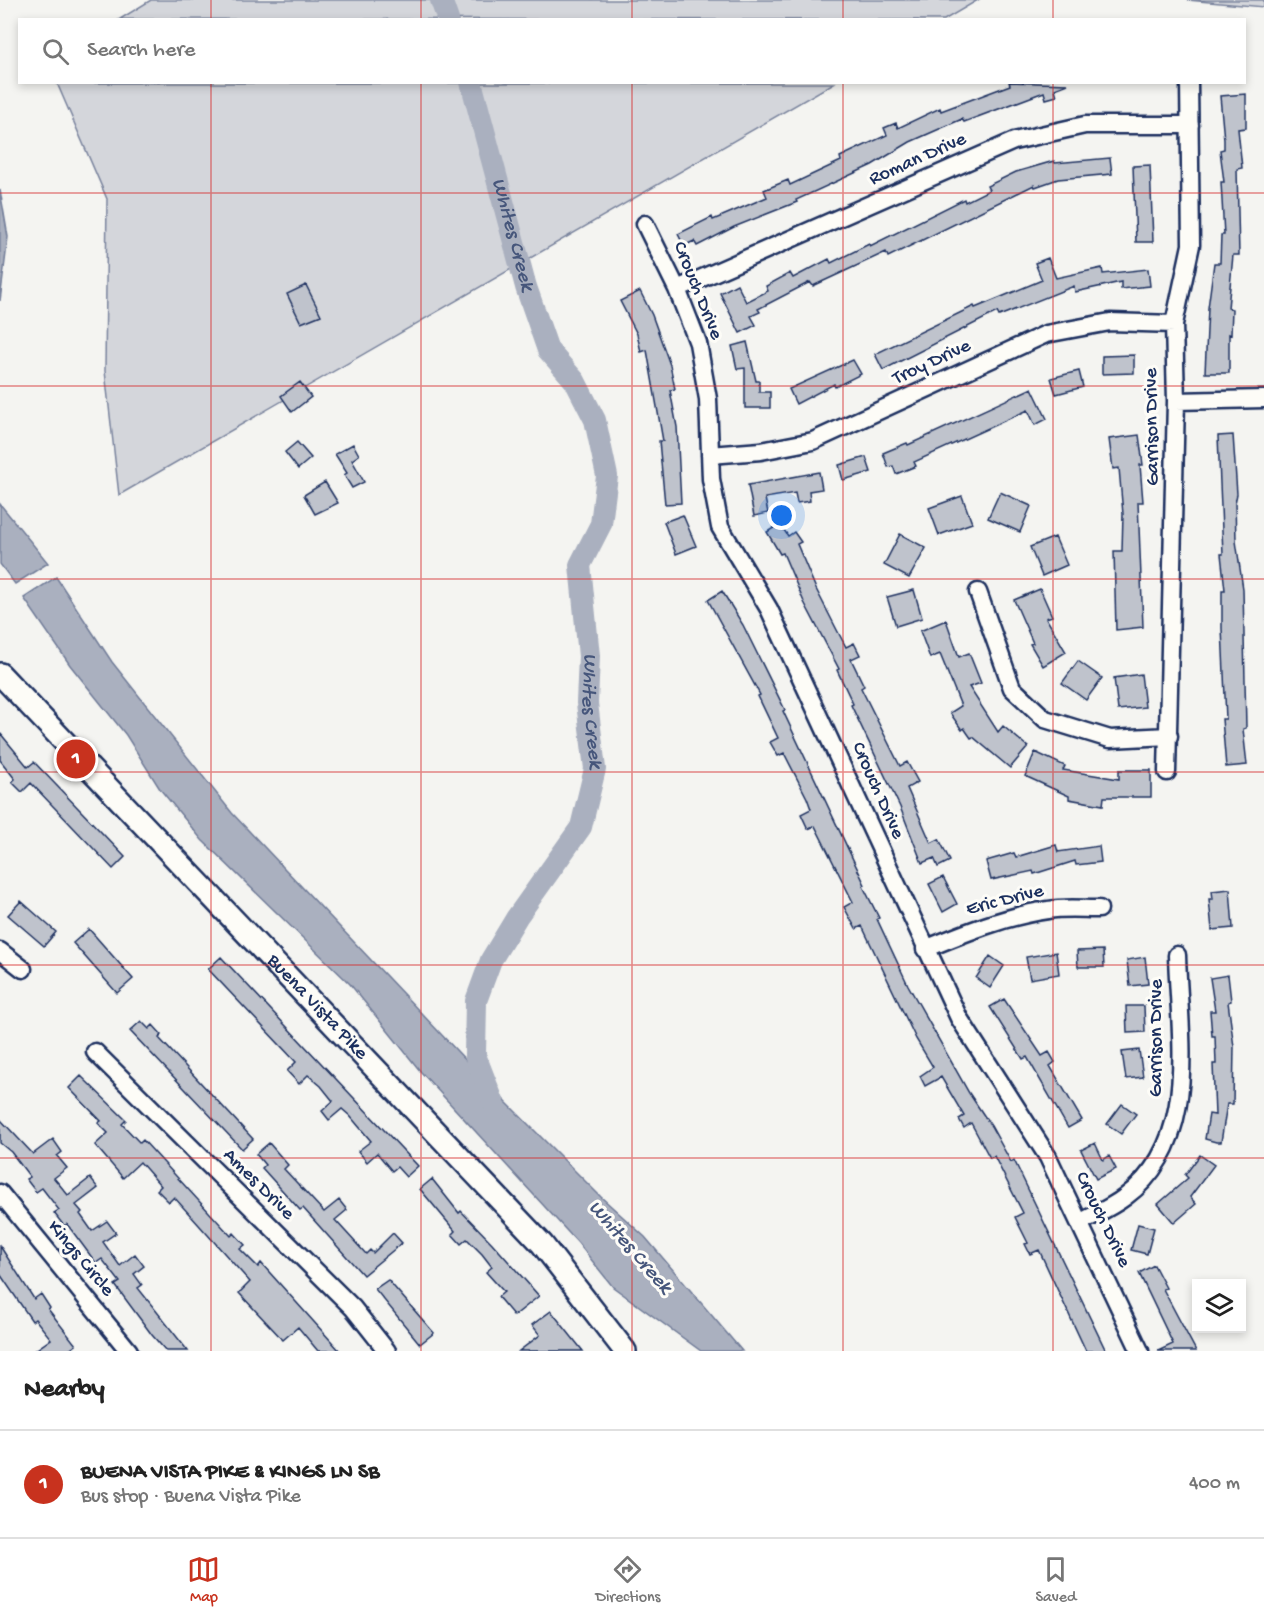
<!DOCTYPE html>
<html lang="en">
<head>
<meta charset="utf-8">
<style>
	:root { --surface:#fff; --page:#f6f6f6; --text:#222; --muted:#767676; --line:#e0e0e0; --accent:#c8321e }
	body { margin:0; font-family:"Gochi Hand",sans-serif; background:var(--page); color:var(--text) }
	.controls { position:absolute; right:18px; bottom:18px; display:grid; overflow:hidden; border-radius:0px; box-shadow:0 3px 9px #0003 }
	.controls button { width:54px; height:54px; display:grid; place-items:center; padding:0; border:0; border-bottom:2px solid var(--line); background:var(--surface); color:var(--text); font:30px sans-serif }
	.you { position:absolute; left:782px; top:516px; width:21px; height:21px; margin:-15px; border:4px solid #fff; border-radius:50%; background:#1a73e8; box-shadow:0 0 0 9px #1a73e833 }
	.badge { display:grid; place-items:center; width:39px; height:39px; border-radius:50%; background:var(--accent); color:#fff; font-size:20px; font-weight:700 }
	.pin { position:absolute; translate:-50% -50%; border:3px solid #fff; box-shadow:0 2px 6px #0006 }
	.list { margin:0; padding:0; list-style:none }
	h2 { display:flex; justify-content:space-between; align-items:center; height:78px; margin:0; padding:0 24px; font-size:26px }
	h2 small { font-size:20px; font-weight:400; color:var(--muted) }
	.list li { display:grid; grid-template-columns:39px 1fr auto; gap:18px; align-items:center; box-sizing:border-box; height:108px; padding:0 24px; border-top:2px solid var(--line) }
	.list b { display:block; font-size:22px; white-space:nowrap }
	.list p { margin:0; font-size:20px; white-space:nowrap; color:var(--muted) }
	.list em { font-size:20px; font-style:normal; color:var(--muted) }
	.icon { flex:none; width:33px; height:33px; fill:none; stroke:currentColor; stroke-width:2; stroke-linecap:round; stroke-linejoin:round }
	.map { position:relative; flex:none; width:1264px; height:1351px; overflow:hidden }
	.search { position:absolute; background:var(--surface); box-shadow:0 3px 9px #0003; left:18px; right:18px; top:18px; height:66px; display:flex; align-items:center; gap:15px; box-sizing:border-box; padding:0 21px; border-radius:0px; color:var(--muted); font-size:22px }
	.sheet { height:186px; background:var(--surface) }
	nav { display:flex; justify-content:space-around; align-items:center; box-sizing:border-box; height:84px; border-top:2px solid var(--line); background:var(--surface); font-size:16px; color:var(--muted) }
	nav a { display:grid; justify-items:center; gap:3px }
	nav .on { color:var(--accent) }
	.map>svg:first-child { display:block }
</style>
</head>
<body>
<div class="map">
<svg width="1264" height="1351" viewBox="0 0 1264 1351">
	<rect width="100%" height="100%" fill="#f4f4f1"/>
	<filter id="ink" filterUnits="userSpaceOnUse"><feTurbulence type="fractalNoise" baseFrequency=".0167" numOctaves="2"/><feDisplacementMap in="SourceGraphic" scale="12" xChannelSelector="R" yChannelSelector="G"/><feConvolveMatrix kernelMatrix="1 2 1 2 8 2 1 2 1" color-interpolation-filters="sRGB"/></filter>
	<g filter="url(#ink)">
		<path fill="#d4d6db" stroke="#78829c" stroke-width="1.5" d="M151 0H978L944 20 120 19Z
			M1187 0H1264V7Z
			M57 83H834L119 495 105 371 107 199Z"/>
		<path fill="#aab0bf" stroke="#717c98" stroke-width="1.5" d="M0 190 8 237 0 301Z
			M0 504 48 563 15 584 0 564Z
			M56 577 112 662 232 813 491 1087 601 1197 645 1237 742 1351H701L613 1287 578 1243 421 1072 350 984 202 840 160 789 126 735 70 665 24 598Z"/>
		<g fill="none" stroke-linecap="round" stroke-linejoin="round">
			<g stroke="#aab0bf" stroke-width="22">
				<path d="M441 0 448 20"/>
				<path id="s1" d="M471 82 526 287 548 350 575 381 595 420 607 476 601 524 580 565 589 656 587 703 595 769 581 827 517 917 491 960 476 1001 475 1055 496 1109"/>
			</g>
		</g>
		<path fill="#bfc3cc" stroke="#1b2f5e" stroke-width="1.5" d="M1009 82 1068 84 1055 89 1057 96 1046 99 1044 92 964 122 962 119 910 142 872 165 796 200 797 202 734 227 697 246 694 241 684 246 678 234 712 217 713 220 767 197 764 190 788 180 790 185 841 161 840 157 887 135 884 128 896 123 898 128 940 108 941 111 1010 85Z
			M1246 94V128L1238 129 1242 168 1237 169 1239 255H1233L1228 308 1232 309 1231 335 1229 334V373H1205L1208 308 1214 263H1220L1221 235H1224L1221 182H1224L1220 150 1224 149V140L1220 96Z
			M1110 158 1112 174 1058 179 1035 187 1034 185 888 257 886 252 813 286 810 282 758 309 760 312 751 316 756 325 740 333 720 293 737 284 746 302 768 291 766 286 790 273 793 278 829 259 831 263 869 244 870 246 964 199 965 202 989 190 987 186 1016 172 1054 161 1055 163Z
			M1150 165 1153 242H1136L1133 166Z
			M1048 258 1056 278 1102 268 1103 274 1148 269 1150 286 1121 289V282L1075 292 1074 286 999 316 997 312 883 370 875 354 974 306 975 308 1042 280 1035 263Z
			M306 285 321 315 301 323 287 294Z
			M640 291 652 315 670 365 675 389 670 390 677 427 681 503 665 504 659 441H663L647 350 641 352 637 334 620 301Z
			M747 342 756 381H759V392H770V408H745V368L737 369 732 346Z
			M1134 355V373L1102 374V356Z
			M853 360 861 374 835 387 834 384 796 404 789 389Z
			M1079 371 1083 387 1056 394 1051 378Z
			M300 382 311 397 292 412 281 396Z
			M1032 388 1047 419 1035 425 1028 410 914 462 916 466 896 474 893 466 888 467 883 453 907 443 908 445Z
			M1139 435 1143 465H1140L1143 502H1138L1143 627 1116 630 1114 551H1122L1123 514 1119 468 1113 469 1109 439Z
			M1233 435 1237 494 1235 503 1236 541 1243 589 1246 728 1243 729 1247 765 1226 767 1222 719H1226L1222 628V590H1225L1221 554H1223L1218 436Z
			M297 442 311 458 298 469 285 452Z
			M353 444 359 455 352 460 364 482 352 488 344 475 347 473 335 454Z
			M866 457 871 472 843 480 839 465Z
			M819 472 822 489 809 491 810 501 797 503 795 493 765 498 768 513 754 516 748 485Z
			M325 482 338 503 315 514 304 495Z
			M1000 492 1031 506 1020 532 988 518Z
			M962 496 972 523 939 535 929 508Z
			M683 515 696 546 676 554 664 522Z
			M780 524 788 536 794 532 801 542 797 544 816 589 837 630 846 647 854 643 860 655 851 659 864 686 861 688 900 766 907 762 918 782 907 788 931 843 939 839 950 861 938 867 934 858 922 863 900 807 851 705 853 704 837 670 839 669 804 602 783 553 780 554 767 532Z
			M900 534 926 548 909 578 884 565Z
			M1055 537 1067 565 1042 576 1030 547Z
			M1040 589 1052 616 1046 618 1066 652 1043 666 1030 644 1033 643 1014 600Z
			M914 590 922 618 896 626 887 597Z
			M722 591 743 625 785 710 783 711 865 885 863 886 879 918 877 919 908 985 969 1093 991 1126 1011 1162 1014 1160 1106 1351H1086L1039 1250 1030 1254 1025 1244 1028 1243 1015 1217 1023 1213 994 1156 990 1158 971 1123 964 1128 959 1119 964 1116 941 1077 925 1086 920 1076 933 1067 916 1039 862 926 856 929 844 907 853 902 815 826 808 829 801 814 811 809 807 798 784 753 778 756 770 742 778 738 758 696 760 695 708 600Z
			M946 620 959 657 969 653 981 683 969 687 998 732 1003 726 1028 747 1010 768 973 737 971 738 964 728 962 730 950 713 961 706 940 654 930 658 920 631Z
			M1078 661 1102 678 1086 700 1062 683Z
			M1141 674 1145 707 1118 710 1114 678Z
			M0 733 28 767 34 762 125 857 113 869 31 783 22 792 12 782 15 779 0 760Z
			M1035 752 1065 766 1063 770 1119 779V770H1151V797H1104L1103 805 1069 799V796L1025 776Z
			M1056 845 1058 852 1099 846 1101 862 1076 865 1075 861 1034 874 1033 871 991 880 986 861 1014 853 1016 857Z
			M943 877 957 904 943 912 929 884Z
			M1230 889 1233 928 1212 930 1209 899H1213L1212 891Z
			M21 901 56 932 44 946 8 915Z
			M89 929 133 979 117 993 73 943Z
			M1103 950 1104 967H1078L1077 951Z
			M1056 952 1059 974 1030 979 1026 957Z
			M990 956 1004 966 990 988 976 978Z
			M221 957 418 1166 406 1177 397 1167 392 1171 377 1153 367 1162 358 1151 371 1141 350 1116 342 1109 329 1120 322 1111 333 1101 321 1086 308 1075 299 1084 287 1071 296 1062 208 969Z
			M1145 957 1148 984 1130 986 1127 960Z
			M1228 975 1231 1001 1228 1002 1234 1047 1233 1104H1227L1221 1142H1216L1205 1139 1209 1114 1215 1115 1213 1064H1216L1215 1036H1212L1210 1011H1215L1210 978Z
			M1004 999 1042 1056 1049 1052 1055 1062 1050 1066 1082 1120 1068 1128 1027 1057 1023 1059 990 1007Z
			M1126 1006H1144L1145 1032 1127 1033Z
			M141 1021 149 1029 153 1025 162 1035 159 1038 253 1139 242 1149 130 1031Z
			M1139 1050 1143 1077 1126 1079 1122 1052Z
			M81 1076 126 1120 122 1124 140 1143 143 1140 231 1236 234 1233 245 1245 240 1249 258 1267 261 1263 340 1351H318L298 1327 283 1340 239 1293 250 1282 174 1197 169 1202 157 1190 161 1186 140 1162 123 1178 95 1145 108 1133 98 1123 101 1121 69 1088Z
			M1122 1104 1136 1114 1121 1134 1107 1124Z
			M0 1119 33 1154 53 1139 62 1152 57 1156 67 1168 54 1178 68 1195 90 1178 98 1188 76 1205 82 1212 80 1214 92 1231 107 1221 116 1233 103 1242 120 1266 135 1254 144 1266 134 1274 142 1285 138 1288 188 1351H166L152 1335 115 1285 120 1282 102 1259 96 1263 67 1224 64 1226 54 1213 59 1210 42 1188 36 1192 26 1179 30 1177 11 1152 0 1143Z
			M269 1143 288 1165 284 1169 324 1212 339 1200 347 1210 335 1220 366 1254 370 1250 373 1253 393 1233 402 1243 363 1275 303 1208 300 1210 262 1168 265 1165 256 1154Z
			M1095 1143 1103 1160 1109 1156 1116 1169 1096 1179 1081 1150Z
			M1200 1155 1214 1165 1190 1197 1196 1204 1174 1223 1158 1204 1188 1178 1185 1175Z
			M432 1179 459 1213 461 1211 492 1243 539 1296 514 1316 498 1297 504 1292 486 1272 492 1267 482 1254 467 1239 461 1244 452 1234 455 1231 420 1189Z
			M1138 1224 1154 1228 1147 1254 1131 1250Z
			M0 1246 34 1299 41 1294 50 1308 48 1309 76 1345 68 1351H34L51 1339 35 1319 32 1321 0 1274Z
			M1154 1265 1166 1288 1163 1289 1196 1351H1158L1173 1344 1139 1273Z
			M388 1280 434 1333 420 1344 375 1289Z
			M551 1311 583 1351H519L540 1335 532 1325Z"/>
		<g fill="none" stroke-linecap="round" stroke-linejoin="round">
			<g stroke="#1b2f5e" stroke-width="21">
				<path id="minor" d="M645 224 677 289 698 343 708 399 711 479 720 527 769 609 959 1018 1048 1157 1140 1351
					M677 289 1014 141 1085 125H1190
					M1176 401 1264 399
					M710 455 761 451 813 441 1046 334 1110 322 1174 324
					M978 592 1012 688 1045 719 1110 739 1169 736
					M1167 772 1176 401 1174 324 1191 245 1189 82
					M925 949C964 933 1006 916 1048 910 1065 907 1083 909 1099 909
					M0 951 23 969
					M95 1052 353 1308 387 1351
					M0 1193 129 1351
					M1081 1222C1096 1214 1112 1207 1125 1197 1201 1141 1179 1036 1177 955"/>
			</g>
			<g stroke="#1b2f5e" stroke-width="26">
				<g id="major">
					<path id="s2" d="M0 674 542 1244 625 1351"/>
				</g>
			</g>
			<use href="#minor" stroke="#fdfcf7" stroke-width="16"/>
			<use href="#major" stroke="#fdfcf7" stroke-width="21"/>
		</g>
	</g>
	<path fill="none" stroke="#d62828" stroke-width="1.5" stroke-opacity="0.55" d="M211 0V20M421 0V20M632 0V20M843 0V20M1053 0V20M211 82V1351M421 82V1351M632 82V1351M843 82V1351M1053 82V1351M0 193H1264M0 386H1264M0 579H1264M0 772H1264M0 965H1264M0 1158H1264"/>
	<g text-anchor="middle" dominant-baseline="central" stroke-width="6" stroke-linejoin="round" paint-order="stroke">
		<g font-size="20" fill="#1b2f5e" stroke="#fdfcf7">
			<text transform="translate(918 160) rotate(-24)">Roman Drive</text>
			<text transform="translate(697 291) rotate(68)">Crouch Drive</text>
			<text transform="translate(932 363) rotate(-25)">Troy Drive</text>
			<text transform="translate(1153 427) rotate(-91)">Garrison Drive</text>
			<text transform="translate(877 791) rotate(66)">Crouch Drive</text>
			<text transform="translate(1005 901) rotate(-14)">Eric Drive</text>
			<text stroke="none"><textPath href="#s2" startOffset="460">Buena Vista Pike</textPath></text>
			<text transform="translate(1157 1038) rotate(-90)">Garrison Drive</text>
			<text transform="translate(258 1185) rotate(45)">Ames Drive</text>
			<text transform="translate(1102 1220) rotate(64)">Crouch Drive</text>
			<text transform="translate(80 1259) rotate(50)">Kings Circle</text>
		</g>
		<g font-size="21" font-style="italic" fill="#46567b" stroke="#fdfcf7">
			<text stroke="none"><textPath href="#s1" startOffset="158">Whites Creek</textPath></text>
			<text stroke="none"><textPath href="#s1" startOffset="662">Whites Creek</textPath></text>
			<text transform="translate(629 1248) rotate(49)">Whites Creek</text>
		</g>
	</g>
</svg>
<div class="controls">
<button><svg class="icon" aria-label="layers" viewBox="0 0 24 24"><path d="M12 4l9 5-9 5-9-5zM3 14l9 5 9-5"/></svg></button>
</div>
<div class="you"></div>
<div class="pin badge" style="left:76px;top:759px">1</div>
<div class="search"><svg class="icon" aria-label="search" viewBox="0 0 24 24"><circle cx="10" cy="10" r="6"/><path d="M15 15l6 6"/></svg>Search here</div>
</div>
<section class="sheet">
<h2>Nearby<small></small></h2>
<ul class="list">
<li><span class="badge">1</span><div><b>BUENA VISTA PIKE &amp; KINGS LN SB</b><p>Bus stop · Buena Vista Pike</p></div><em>400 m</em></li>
</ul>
</section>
<nav>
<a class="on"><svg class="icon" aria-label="map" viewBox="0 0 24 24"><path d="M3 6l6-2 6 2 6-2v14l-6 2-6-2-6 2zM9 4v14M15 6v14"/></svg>Map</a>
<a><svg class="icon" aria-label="directions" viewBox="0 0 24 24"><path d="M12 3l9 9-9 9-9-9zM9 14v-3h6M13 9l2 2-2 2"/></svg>Directions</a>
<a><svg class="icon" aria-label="saved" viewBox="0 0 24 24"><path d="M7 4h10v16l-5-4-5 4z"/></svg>Saved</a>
</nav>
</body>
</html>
